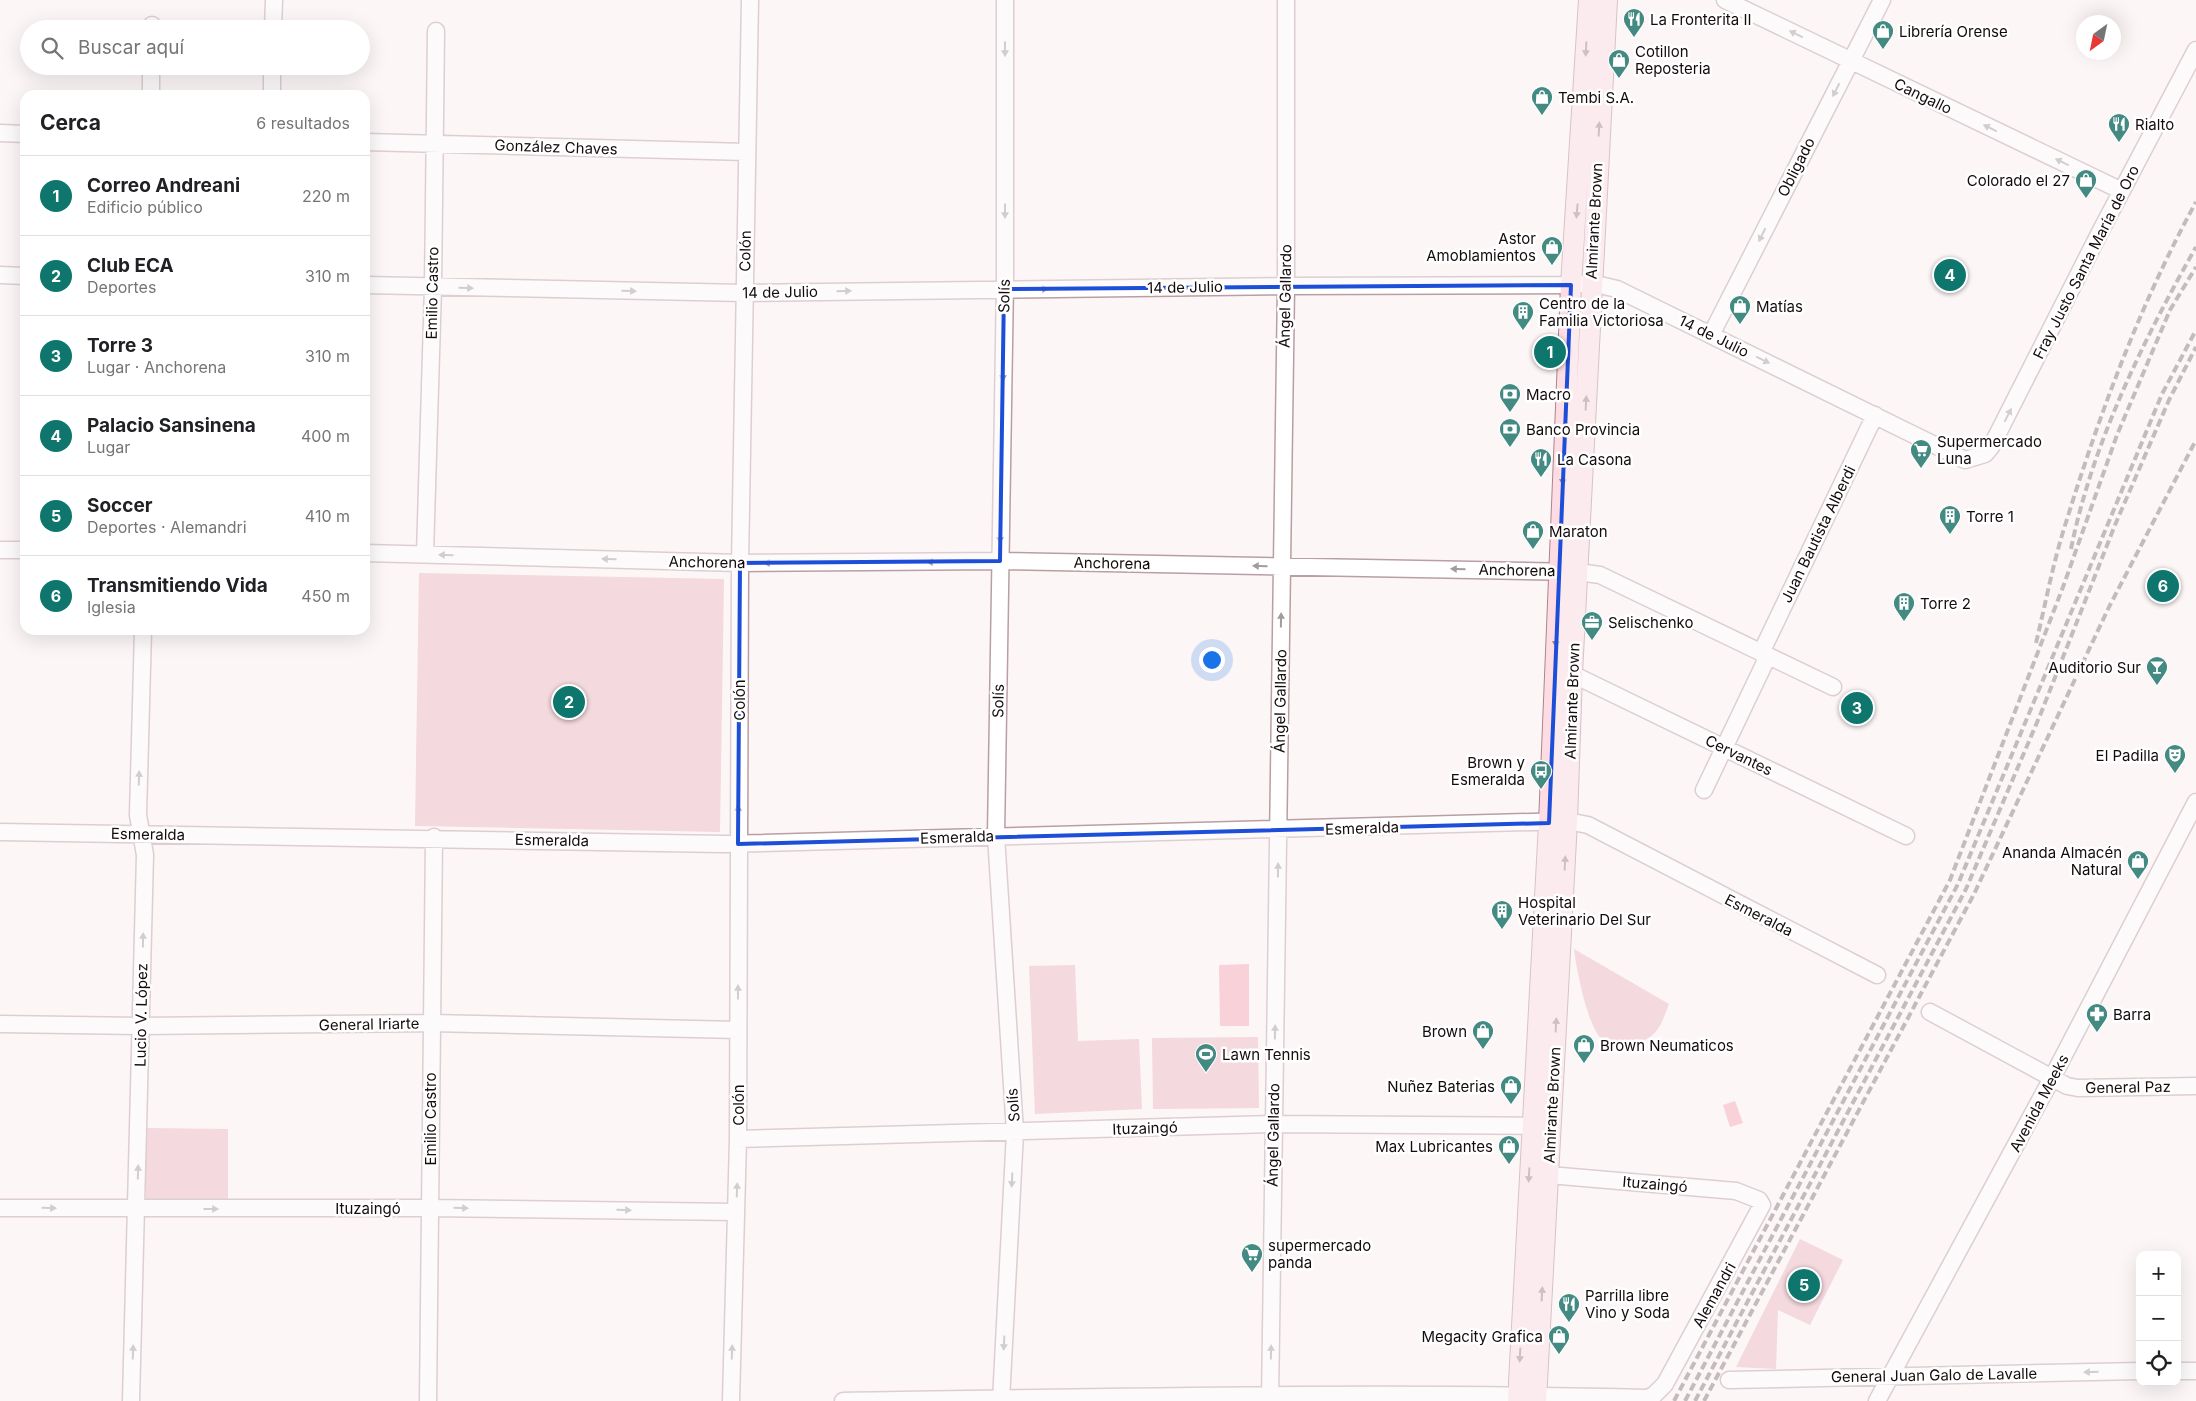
<!DOCTYPE html>
<html lang="es">
<head>
<meta charset="utf-8">
<style>
	:root { --surface:#fff; --page:#f2f2f2; --text:#202124; --muted:#757577; --line:#e0e0e0; --accent:#0f766e }
	body { margin:0; font-family:Inter,sans-serif; background:var(--page); color:var(--text) }
	.controls { position:absolute; right:15px; bottom:15px; display:grid; overflow:hidden; border-radius:10px; box-shadow:0 5px 20px #0002 }
	.controls button { width:45px; height:45px; display:grid; place-items:center; padding:0; border:0; border-bottom:1px solid var(--line); background:var(--surface); color:var(--text); font:25px sans-serif }
	.compass { position:absolute; left:2076px; top:15px; width:45px; height:45px; border-radius:50%; background:var(--surface); box-shadow:0 5px 20px #0002; rotate:213deg }
	.you { position:absolute; left:1211px; top:659px; width:18px; height:18px; margin:-12px; border:4px solid #fff; border-radius:50%; background:#1a73e8; box-shadow:0 0 0 8px #1a73e833 }
	.badge { display:grid; place-items:center; width:32px; height:32px; border-radius:50%; background:var(--accent); color:#fff; font-size:16px; font-weight:700 }
	.pin { position:absolute; translate:-50% -50%; border:2px solid #fff; box-shadow:0 1px 5px #0006 }
	.list { margin:0; padding:0; list-style:none }
	h2 { display:flex; justify-content:space-between; align-items:center; height:65px; margin:0; padding:0 20px; font-size:21px }
	h2 small { font-size:16px; font-weight:400; color:var(--muted) }
	.list li { display:grid; grid-template-columns:32px 1fr auto; gap:15px; align-items:center; box-sizing:border-box; height:80px; padding:0 20px; border-top:1px solid var(--line) }
	.list b { display:block; font-size:19px; white-space:nowrap }
	.list p { margin:0; font-size:16px; white-space:nowrap; color:var(--muted) }
	.list em { font-size:16px; font-style:normal; color:var(--muted) }
	.icon { flex:none; width:28px; height:28px; fill:none; stroke:currentColor; stroke-width:2; stroke-linecap:round; stroke-linejoin:round }
	.map { position:relative; flex:none; width:2196px; height:1401px; overflow:hidden }
	.search { position:absolute; background:var(--surface); box-shadow:0 5px 20px #0002; left:20px; top:20px; width:350px; height:55px; display:flex; align-items:center; gap:12px; box-sizing:border-box; padding:0 18px; border-radius:28px; color:var(--muted); font-size:19px }
	.panel { position:absolute; background:var(--surface); box-shadow:0 5px 20px #0002; left:20px; top:90px; width:350px; height:545px; border-radius:15px }
	.map>svg:first-child { display:block }
</style>
</head>
<body>
<div class="map">
<svg width="2196" height="1401" viewBox="0 0 2196 1401">
	<rect width="100%" height="100%" fill="#fcf6f7"/>
	<path fill="#eab5be" d="M419 573 724 579 720 832 415 826Z
		M1574 949 1669 1004C1661 1025 1657 1040 1633 1043 1623 1044 1611 1046 1603 1040 1588 1030 1576 967 1574 949Z
		M1075 965 1078 1041 1139 1039 1142 1109 1035 1114 1029 966Z
		M1258 1037 1259 1108 1153 1109 1152 1038Z
		M146 1128 228 1129V1201H146Z
		M1800 1239 1843 1260 1810 1325 1778 1310 1776 1369 1736 1367Z"/>
	<path fill="#f4a4b3" d="M1249 964V1026H1220L1219 965Z
		M1735 1101 1743 1123 1730 1127 1723 1105Z"/>
	<g fill="none" stroke-linecap="round" stroke-linejoin="round">
		<g stroke="#b99fa3" stroke-width="19">
			<path id="minor" d="M1725 0 2122 191
				M152 29V25
				M273 29 274 0
				M151 95V66
				M272 95V66
				M0 133 25 134
				M365 142 747 152
				M0 275 25 276
				M365 285 743 293 1286 286 1571 285 1591 283 1617 289 1965 460 1985 454 1991 447 2099 234 2196 50
				M1711 335 1882 0
				M0 550H25
				M365 553 740 563 1000 561 1578 572 1600 575 1833 687
				M425 554 433 287 436 31
				M1761 653 1875 415
				M1572 674 1906 836
				M1704 790 1768 656
				M0 832 723 844 1567 821 1588 825 1877 975
				M1930 1012 2067 1086 2078 1088 2196 1086
				M0 1024 141 1026 431 1023 738 1030
				M738 1139 1273 1124 1544 1126
				M0 1208H430L736 1212
				M2177 1371H2196
				M1729 1380 2140 1371
				M131 1401 145 855 138 815 143 630
				M428 1401 434 837
				M731 1401 738 1139 740 563 750 0
				M843 1401C1111 1397 1379 1391 1647 1398L1654 1395 1665 1384 1762 1205 1759 1200 1736 1191 1549 1175
				M1001 1401 1015 1132 996 836 1005 282V0
				M1270 1401 1286 286V0
				M1877 1401 2052 1078 2196 802"/>
		</g>
		<g stroke="#ab858c" stroke-width="22">
			<path id="major" d="M1518 1401 1549 823 1571 285 1589 0
				M1536 1401 1567 821 1572 674 1607 0"/>
		</g>
		<use href="#minor" stroke="#fff" stroke-width="16"/>
		<use href="#major" stroke="#fddde3" stroke-width="20"/>
		<path stroke="#7e7778" stroke-width="4" stroke-dasharray="8 4" stroke-linecap="butt" d="M2071 549C2092 444 2144 339 2196 247
			M2036 643C2045 606 2052 568 2063 532 2098 418 2139 306 2196 202
			M1674 1401 1950 880 2063 587 2117 435 2170 310 2196 267
			M1685 1401 1958 884 2162 394 2196 330
			M1695 1401 1966 889 2041 713 2115 525 2169 400 2196 347
			M1704 1401 1974 894 2109 607 2196 440"/>
	</g>
	<defs><path id="oneway-solid" d="M-6-.8H1V-3.2L6.5 0L1 3.2V.8H-6Z" transform="scale(1.25)"/></defs>
	<g fill="#a19d9e">
		<use href="#oneway-solid" transform="translate(1796 34) rotate(-154)"/>
		<use href="#oneway-solid" transform="translate(1005 49) rotate(90)"/>
		<use href="#oneway-solid" transform="translate(1836 90) rotate(117)"/>
		<use href="#oneway-solid" transform="translate(1990 128) rotate(-154)"/>
		<use href="#oneway-solid" transform="translate(2062 162) rotate(-154)"/>
		<use href="#oneway-solid" transform="translate(1005 211) rotate(90)"/>
		<use href="#oneway-solid" transform="translate(1762 235) rotate(117)"/>
		<use href="#oneway-solid" transform="translate(466 288) rotate(1)"/>
		<use href="#oneway-solid" transform="translate(1041 289) rotate(-1)"/>
		<use href="#oneway-solid" transform="translate(629 291) rotate(1)"/>
		<use href="#oneway-solid" transform="translate(844 291) rotate(-1)"/>
		<use href="#oneway-solid" transform="translate(1763 360) rotate(26)"/>
		<use href="#oneway-solid" transform="translate(1003 374) rotate(91)"/>
		<use href="#oneway-solid" transform="translate(2008 415) rotate(-63)"/>
		<use href="#oneway-solid" transform="translate(1000 536) rotate(91)"/>
		<use href="#oneway-solid" transform="translate(446 555) rotate(-178)"/>
		<use href="#oneway-solid" transform="translate(609 559) rotate(-178)"/>
		<use href="#oneway-solid" transform="translate(934 562) rotate(180)"/>
		<use href="#oneway-solid" transform="translate(771 563) rotate(180)"/>
		<use href="#oneway-solid" transform="translate(1260 566) rotate(-179)"/>
		<use href="#oneway-solid" transform="translate(1458 569) rotate(-179)"/>
		<use href="#oneway-solid" transform="translate(1281 620) rotate(-89)"/>
		<use href="#oneway-solid" transform="translate(139 778) rotate(-88)"/>
		<use href="#oneway-solid" transform="translate(738 812) rotate(-90)"/>
		<use href="#oneway-solid" transform="translate(1278 870) rotate(-89)"/>
		<use href="#oneway-solid" transform="translate(143 940) rotate(-89)"/>
		<use href="#oneway-solid" transform="translate(738 992) rotate(-90)"/>
		<use href="#oneway-solid" transform="translate(1275 1032) rotate(-89)"/>
		<use href="#oneway-solid" transform="translate(138 1172) rotate(-89)"/>
		<use href="#oneway-solid" transform="translate(1012 1180) rotate(93)"/>
		<use href="#oneway-solid" transform="translate(737 1190) rotate(-88)"/>
		<use href="#oneway-solid" transform="translate(49 1208) rotate(1)"/>
		<use href="#oneway-solid" transform="translate(461 1208) rotate(1)"/>
		<use href="#oneway-solid" transform="translate(211 1209)"/>
		<use href="#oneway-solid" transform="translate(624 1210) rotate(1)"/>
		<use href="#oneway-solid" transform="translate(1004 1343) rotate(93)"/>
		<use href="#oneway-solid" transform="translate(133 1352) rotate(-88)"/>
		<use href="#oneway-solid" transform="translate(732 1352) rotate(-88)"/>
		<use href="#oneway-solid" transform="translate(1271 1352) rotate(-89)"/>
		<use href="#oneway-solid" transform="translate(2091 1372) rotate(179)"/>
	</g>
	<g fill="#947e83">
		<use href="#oneway-solid" transform="translate(1586 49) rotate(93)"/>
		<use href="#oneway-solid" transform="translate(1599 129) rotate(-87)"/>
		<use href="#oneway-solid" transform="translate(1577 211) rotate(95)"/>
		<use href="#oneway-solid" transform="translate(1586 403) rotate(-87)"/>
		<use href="#oneway-solid" transform="translate(1563 478) rotate(92)"/>
		<use href="#oneway-solid" transform="translate(1556 640) rotate(92)"/>
		<use href="#oneway-solid" transform="translate(1565 863) rotate(-87)"/>
		<use href="#oneway-solid" transform="translate(1556 1025) rotate(-87)"/>
		<use href="#oneway-solid" transform="translate(1529 1175) rotate(93)"/>
		<use href="#oneway-solid" transform="translate(1542 1294) rotate(-87)"/>
		<use href="#oneway-solid" transform="translate(1520 1355) rotate(93)"/>
	</g>
	<path d="M0 0H2196V1401H0ZM1571 285 1549 823 738 844 740 563 1000 561 1004 289Z" fill="#fcf6f7" fill-opacity=".55" fill-rule="evenodd"/>
	<path fill="none" stroke="#1d4ed8" stroke-width="4" stroke-linejoin="round" d="M1571 285 1549 823 738 844 740 563 1000 561 1004 289Z"/>
	<defs>
		<g id="restaurant-pin" transform="scale(1.125)"><path d="M0 17L-7.5 6A9.5 9.5 0 1 1 7.5 6Z" fill="#438a83" stroke="#fff"/><path d="M-5-6h1v4h1v-4h1v4h1v-4h1v5L-1.5 .5V6h-2V.5L-5-1ZM5-6V6H3V1.5H1.5Q1.5-4 5-6Z" fill="#fff"/></g>
		<g id="shop-pin" transform="scale(1.125)"><path d="M0 17L-7.5 6A9.5 9.5 0 1 1 7.5 6Z" fill="#438a83" stroke="#fff"/><path d="M-5-2.5h2.3a2.7 3.5 0 0 1 5.4 0H5L5.5 6h-11ZM-1.5-2.5h3a1.5 2.3 0 0 0-3 0Z" fill="#fff"/></g>
		<g id="building-pin" transform="scale(1.125)"><path d="M0 17L-7.5 6A9.5 9.5 0 1 1 7.5 6Z" fill="#438a83" stroke="#fff"/><path d="M-4-6H4V6H1V3H-1V6H-4ZM-2.5-4.3h1.7v1.8h-1.7ZM.8-4.3h1.7v1.8H.8ZM-2.5-1h1.7V.8h-1.7ZM.8-1h1.7V.8H.8Z" fill="#fff"/></g>
		<g id="bank-pin" transform="scale(1.125)"><path d="M0 17L-7.5 6A9.5 9.5 0 1 1 7.5 6Z" fill="#438a83" stroke="#fff"/><path d="M-6-4H6V4H-6ZM0-2.3a2.3 2.3 0 1 0 0 4.6a2.3 2.3 0 1 0 0-4.6Z" fill="#fff"/></g>
		<g id="supermarket-pin" transform="scale(1.125)"><path d="M0 17L-7.5 6A9.5 9.5 0 1 1 7.5 6Z" fill="#438a83" stroke="#fff"/><path d="M-6-5.5h2.5l.6 2H6L4.5 2H-2.5L-4.4-4H-6ZM-1.5 3.2a1.3 1.3 0 1 0 .1 0ZM3 3.2a1.3 1.3 0 1 0 .1 0Z" fill="#fff"/></g>
		<g id="office-pin" transform="scale(1.125)"><path d="M0 17L-7.5 6A9.5 9.5 0 1 1 7.5 6Z" fill="#438a83" stroke="#fff"/><path d="M-6-3h4V-5.5h4V-3h4V5H-6ZM-1-4.5V-3h2v-1.5ZM-6 0V1H6V0Z" fill="#fff"/></g>
		<g id="bar-pin" transform="scale(1.125)"><path d="M0 17L-7.5 6A9.5 9.5 0 1 1 7.5 6Z" fill="#438a83" stroke="#fff"/><path d="M-6-5H6L.8 .8V4.5H3.5V6h-7V4.5H-.8V.8Z" fill="#fff"/></g>
		<g id="theatre-pin" transform="scale(1.125)"><path d="M0 17L-7.5 6A9.5 9.5 0 1 1 7.5 6Z" fill="#438a83" stroke="#fff"/><path d="M-5-5.5Q0-4 5-5.5V0Q5 5 0 6Q-5 5-5 0ZM-3.3-2.5H-1v1.5H-3.3ZM1-2.5H3.3v1.5H1ZM-2.8 1Q0 5.5 2.8 1Z" fill="#fff"/></g>
		<g id="bus-pin" transform="scale(1.125)"><path d="M0 17L-7.5 6A9.5 9.5 0 1 1 7.5 6Z" fill="#438a83" stroke="#fff"/><path d="M-5-6H5V4H4V6H2V4H-2V6H-4V4H-5ZM-3.5-4V0h7V-4ZM-3.5 1.2v1.5H-2V1.2ZM2 1.2v1.5H3.5V1.2Z" fill="#fff"/></g>
		<g id="pharmacy-pin" transform="scale(1.125)"><path d="M0 17L-7.5 6A9.5 9.5 0 1 1 7.5 6Z" fill="#438a83" stroke="#fff"/><path d="M-2-6h4v4h4v4h-4v4h-4v-4h-4v-4h4Z" fill="#fff"/></g>
		<g id="stadium-pin" transform="scale(1.125)"><path d="M0 17L-7.5 6A9.5 9.5 0 1 1 7.5 6Z" fill="#438a83" stroke="#fff"/><path d="M0-5a6.5 5 0 1 0 0 10a6.5 5 0 1 0 0-10ZM-3.5-1.8h7v3.6h-7Z" fill="#fff"/></g>
	</defs>
	<g fill-rule="evenodd">
		<use href="#restaurant-pin" x="1634" y="19"/>
		<use href="#shop-pin" x="1883" y="31"/>
		<use href="#shop-pin" x="1619" y="60"/>
		<use href="#shop-pin" x="1542" y="97"/>
		<use href="#restaurant-pin" x="2119" y="124"/>
		<use href="#shop-pin" x="2086" y="180"/>
		<use href="#shop-pin" x="1552" y="247"/>
		<use href="#shop-pin" x="1740" y="306"/>
		<use href="#building-pin" x="1523" y="312"/>
		<use href="#bank-pin" x="1510" y="394"/>
		<use href="#bank-pin" x="1510" y="429"/>
		<use href="#supermarket-pin" x="1921" y="450"/>
		<use href="#restaurant-pin" x="1541" y="459"/>
		<use href="#building-pin" x="1950" y="516"/>
		<use href="#shop-pin" x="1533" y="531"/>
		<use href="#building-pin" x="1904" y="603"/>
		<use href="#office-pin" x="1592" y="622"/>
		<use href="#bar-pin" x="2157" y="667"/>
		<use href="#theatre-pin" x="2175" y="755"/>
		<use href="#bus-pin" x="1541" y="771"/>
		<use href="#shop-pin" x="2138" y="861"/>
		<use href="#building-pin" x="1502" y="911"/>
		<use href="#pharmacy-pin" x="2097" y="1014"/>
		<use href="#shop-pin" x="1483" y="1031"/>
		<use href="#shop-pin" x="1584" y="1045"/>
		<use href="#stadium-pin" x="1206" y="1054"/>
		<use href="#shop-pin" x="1511" y="1086"/>
		<use href="#shop-pin" x="1509" y="1146"/>
		<use href="#supermarket-pin" x="1252" y="1254"/>
		<use href="#restaurant-pin" x="1569" y="1304"/>
		<use href="#shop-pin" x="1559" y="1336"/>
	</g>
	<g text-anchor="middle" dominant-baseline="central" stroke-width="5" stroke-linejoin="round" paint-order="stroke">
		<g font-size="15" fill="#140b0d" stroke="#fff" text-anchor="start">
			<text x="1650" y="19">La Fronterita II</text>
			<text x="1899" y="31">Librería Orense</text>
			<text x="1635" y="51">Cotillon<tspan x="1635" dy="17">Reposteria</tspan></text>
			<text x="1558" y="97">Tembi S.A.</text>
			<text x="2135" y="124">Rialto</text>
			<text x="2070" y="180" text-anchor="end">Colorado el 27</text>
			<text x="1536" y="238" text-anchor="end">Astor<tspan x="1536" dy="17">Amoblamientos</tspan></text>
			<text x="1539" y="303">Centro de la<tspan x="1539" dy="17">Familia Victoriosa</tspan></text>
			<text x="1756" y="306">Matías</text>
			<text x="1526" y="394">Macro</text>
			<text x="1526" y="429">Banco Provincia</text>
			<text x="1937" y="441">Supermercado<tspan x="1937" dy="17">Luna</tspan></text>
			<text x="1557" y="459">La Casona</text>
			<text x="1966" y="516">Torre 1</text>
			<text x="1549" y="531">Maraton</text>
			<text x="1920" y="603">Torre 2</text>
			<text x="1608" y="622">Selischenko</text>
			<text x="2141" y="667" text-anchor="end">Auditorio Sur</text>
			<text x="2159" y="755" text-anchor="end">El Padilla</text>
			<text x="1525" y="762" text-anchor="end">Brown y<tspan x="1525" dy="17">Esmeralda</tspan></text>
			<text x="2122" y="852" text-anchor="end">Ananda Almacén<tspan x="2122" dy="17">Natural</tspan></text>
			<text x="1518" y="902">Hospital<tspan x="1518" dy="17">Veterinario Del Sur</tspan></text>
			<text x="2113" y="1014">Barra</text>
			<text x="1467" y="1031" text-anchor="end">Brown</text>
			<text x="1600" y="1045">Brown Neumaticos</text>
			<text x="1222" y="1054">Lawn Tennis</text>
			<text x="1495" y="1086" text-anchor="end">Nuñez Baterias</text>
			<text x="1493" y="1146" text-anchor="end">Max Lubricantes</text>
			<text x="1268" y="1245">supermercado<tspan x="1268" dy="17">panda</tspan></text>
			<text x="1585" y="1295">Parrilla libre<tspan x="1585" dy="17">Vino y Soda</tspan></text>
			<text x="1543" y="1336" text-anchor="end">Megacity Grafica</text>
		</g>
		<g font-size="15" fill="#140b0d" stroke="#fff">
			<text transform="translate(1923 96) rotate(26)">Cangallo</text>
			<text transform="translate(556 147) rotate(2)">González Chaves</text>
			<text transform="translate(1796 167) rotate(-63)">Obligado</text>
			<text transform="translate(1594 221) rotate(-87)">Almirante Brown</text>
			<text transform="translate(745 251) rotate(-89)">Colón</text>
			<text transform="translate(2086 262) rotate(-63)">Fray Justo Santa María de Oro</text>
			<text transform="translate(1185 287) rotate(-1)">14 de Julio</text>
			<text transform="translate(780 292) rotate(-1)">14 de Julio</text>
			<text transform="translate(432 293) rotate(-89)">Emilio Castro</text>
			<text transform="translate(1004 296) rotate(-89)">Solís</text>
			<text transform="translate(1285 296) rotate(-89)">Ángel Gallardo</text>
			<text transform="translate(1714 336) rotate(26)">14 de Julio</text>
			<text transform="translate(1818 534) rotate(-64)">Juan Bautista Alberdi</text>
			<text transform="translate(707 562) rotate(1)">Anchorena</text>
			<text transform="translate(1112 563) rotate(1)">Anchorena</text>
			<text transform="translate(1517 570) rotate(1)">Anchorena</text>
			<text transform="translate(739 700) rotate(-90)">Colón</text>
			<text transform="translate(998 701) rotate(-89)">Solís</text>
			<text transform="translate(1280 701) rotate(-89)">Ángel Gallardo</text>
			<text transform="translate(1572 701) rotate(-88)">Almirante Brown</text>
			<text transform="translate(1739 755) rotate(26)">Cervantes</text>
			<text transform="translate(1362 828) rotate(-2)">Esmeralda</text>
			<text transform="translate(148 834) rotate(1)">Esmeralda</text>
			<text transform="translate(957 837) rotate(-2)">Esmeralda</text>
			<text transform="translate(552 840) rotate(1)">Esmeralda</text>
			<text transform="translate(1759 915) rotate(27)">Esmeralda</text>
			<text transform="translate(141 1015) rotate(-89)">Lucio V. López</text>
			<text transform="translate(369 1024) rotate(-1)">General Iriarte</text>
			<text transform="translate(2128 1087) rotate(-1)">General Paz</text>
			<text transform="translate(2039 1103) rotate(-62)">Avenida Meeks</text>
			<text transform="translate(738 1105) rotate(-90)">Colón</text>
			<text transform="translate(1013 1105) rotate(-94)">Solís</text>
			<text transform="translate(1552 1105) rotate(-87)">Almirante Brown</text>
			<text transform="translate(430 1119) rotate(-90)">Emilio Castro</text>
			<text transform="translate(1145 1128) rotate(-2)">Ituzaingó</text>
			<text transform="translate(1273 1135) rotate(-89)">Ángel Gallardo</text>
			<text transform="translate(1655 1184) rotate(5)">Ituzaingó</text>
			<text x="368" y="1208">Ituzaingó</text>
			<text transform="translate(1714 1295) rotate(-61)">Alemandri</text>
			<text transform="translate(1934 1375) rotate(-1)">General Juan Galo de Lavalle</text>
		</g>
	</g>
</svg>
<div class="controls">
<button>+</button>
<button>−</button>
<button><svg class="icon" aria-label="locate" viewBox="0 0 24 24"><circle cx="12" cy="12" r="6"/><path d="M12 2v4M12 18v4M2 12h4M18 12h4"/></svg></button>
</div>
<svg class="compass" viewBox="-18 -18 36 36"><path d="M0-13l5 13h-10z" fill="#e53935"/><path d="M0 13l5-13h-10z" fill="#757577"/></svg>
<div class="you"></div>
<div class="pin badge" style="left:1550px;top:352px">1</div>
<div class="pin badge" style="left:569px;top:702px">2</div>
<div class="pin badge" style="left:1857px;top:708px">3</div>
<div class="pin badge" style="left:1950px;top:275px">4</div>
<div class="pin badge" style="left:1804px;top:1285px">5</div>
<div class="pin badge" style="left:2163px;top:586px">6</div>
<div class="search"><svg class="icon" aria-label="search" viewBox="0 0 24 24"><circle cx="10" cy="10" r="6"/><path d="M15 15l6 6"/></svg>Buscar aquí</div>
<section class="panel">
<h2>Cerca<small>6 resultados</small></h2>
<ul class="list">
<li><span class="badge">1</span><div><b>Correo Andreani</b><p>Edificio público</p></div><em>220 m</em></li>
<li><span class="badge">2</span><div><b>Club ECA</b><p>Deportes</p></div><em>310 m</em></li>
<li><span class="badge">3</span><div><b>Torre 3</b><p>Lugar · Anchorena</p></div><em>310 m</em></li>
<li><span class="badge">4</span><div><b>Palacio Sansinena</b><p>Lugar</p></div><em>400 m</em></li>
<li><span class="badge">5</span><div><b>Soccer</b><p>Deportes · Alemandri</p></div><em>410 m</em></li>
<li><span class="badge">6</span><div><b>Transmitiendo Vida</b><p>Iglesia</p></div><em>450 m</em></li>
</ul>
</section>
</div>
</body>
</html>
